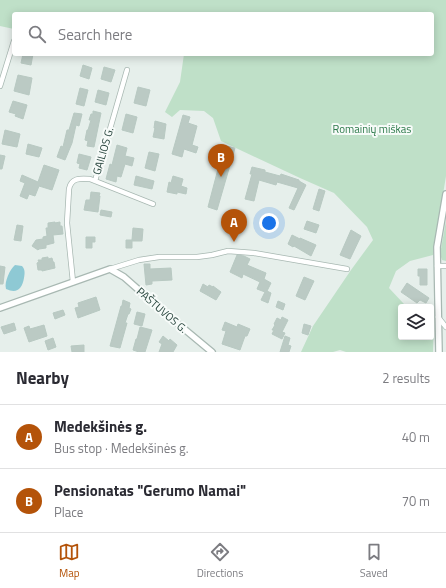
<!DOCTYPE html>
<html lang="en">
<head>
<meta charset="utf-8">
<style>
	:root { --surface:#fff; --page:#f7f7f7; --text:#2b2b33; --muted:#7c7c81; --line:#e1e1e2; --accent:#b45309 }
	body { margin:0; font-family:"Titillium Web",sans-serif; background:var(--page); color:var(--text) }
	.controls { position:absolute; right:12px; bottom:12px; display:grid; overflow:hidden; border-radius:4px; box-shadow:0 2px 10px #0003 }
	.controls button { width:36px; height:36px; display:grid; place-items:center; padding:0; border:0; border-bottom:1px solid var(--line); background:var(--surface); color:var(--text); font:20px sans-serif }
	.you { position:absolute; left:269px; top:223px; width:14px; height:14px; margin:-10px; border:3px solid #fff; border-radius:50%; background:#1a73e8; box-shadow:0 0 0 6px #1a73e833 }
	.badge { display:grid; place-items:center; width:26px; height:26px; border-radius:50%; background:var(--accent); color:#fff; font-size:13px; font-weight:700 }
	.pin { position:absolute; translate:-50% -33px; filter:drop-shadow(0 1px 2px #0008) }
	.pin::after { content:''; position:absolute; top:21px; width:14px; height:12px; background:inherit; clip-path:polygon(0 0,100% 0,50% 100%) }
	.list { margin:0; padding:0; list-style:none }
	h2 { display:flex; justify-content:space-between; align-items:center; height:52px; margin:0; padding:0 16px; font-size:17px }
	h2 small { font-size:13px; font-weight:400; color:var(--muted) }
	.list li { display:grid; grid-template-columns:26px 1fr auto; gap:12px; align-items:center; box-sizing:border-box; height:64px; padding:0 16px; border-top:1px solid var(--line) }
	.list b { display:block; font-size:15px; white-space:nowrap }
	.list p { margin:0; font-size:13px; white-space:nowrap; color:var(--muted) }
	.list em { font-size:13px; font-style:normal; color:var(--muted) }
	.icon { flex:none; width:22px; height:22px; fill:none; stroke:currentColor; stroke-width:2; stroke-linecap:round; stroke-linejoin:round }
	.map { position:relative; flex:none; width:446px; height:352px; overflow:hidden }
	.search { position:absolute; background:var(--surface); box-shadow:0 2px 10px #0003; left:12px; right:12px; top:12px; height:44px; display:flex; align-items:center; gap:10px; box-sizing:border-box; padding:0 14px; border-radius:4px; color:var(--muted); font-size:15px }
	.sheet { height:180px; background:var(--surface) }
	nav { display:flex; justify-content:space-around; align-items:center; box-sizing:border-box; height:56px; border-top:1px solid var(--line); background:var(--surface); font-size:11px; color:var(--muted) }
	nav a { display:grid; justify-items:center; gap:2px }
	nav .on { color:var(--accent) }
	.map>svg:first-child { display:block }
</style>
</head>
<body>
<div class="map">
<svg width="446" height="352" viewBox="0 0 446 352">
	<rect width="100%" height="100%" fill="#e6efeb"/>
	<path fill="#bfe0c8" d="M0 0H446V176L433 255 410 261 396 271 389 288 404 304 408 307H401V337H431V321L434 322 433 352H346L340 350 333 352H301L313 326 351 270 373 240 367 227 334 193 300 178 221 141 213 118 204 111 180 110 172 117 165 112 180 82 184 54H432V14H14V29L0 26Z
		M446 221V261L442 260 440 254Z"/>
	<path fill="#8ec9d4" d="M15 265 22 266C25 269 25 273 24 278 22 289 17 294 6 289 4 282 10 269 15 265Z"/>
	<path fill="#bbcac4" stroke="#b8c9c2" d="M23 54H33L31 65 21 63Z
		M83 65 92 68 89 79 80 76Z
		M104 67 115 70 111 82 101 79Z
		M18 75 32 78 29 95 14 91Z
		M138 87 150 90 146 106 134 103Z
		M80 88 88 90 84 106 76 104Z
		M98 90 109 93 106 105 95 102Z
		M13 101 27 105 23 119 15 116 16 114 9 112Z
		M93 111 101 113 94 147 87 146 88 141 85 140 87 130H88L91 120H89L91 114H93Z
		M74 113 82 114 79 126 76 125 72 143 65 160 57 157 61 146 63 147 67 130H69Z
		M126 114 137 117 133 133 122 130Z
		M183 115 190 117 188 123 197 126 192 145 198 147 196 153 184 149 182 157 172 154Z
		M155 121 166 124 164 139 153 137 155 128H154Z
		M5 130 20 134 17 147 2 144Z
		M28 144 42 148 39 157 26 154Z
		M117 145 127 148 125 156 134 158 132 166 125 164 121 177 117 176 116 182 106 179 110 164 112 165Z
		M222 145 235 148 217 210 208 207 218 169 215 168Z
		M149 152 159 154 155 171 145 168Z
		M79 154 91 157 87 170 79 168 80 164 77 163Z
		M0 155 5 156 2 169H0Z
		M44 165 59 170 52 190 39 186 35 196 29 194 27 199 20 196 25 183 20 181 22 175 38 182Z
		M252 167 265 170V172L280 176 281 174 299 180V181L306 185 294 210 289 208 298 188 277 182 276 185 259 180 254 201 245 199 252 174H250Z
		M136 176 154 181 152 189 134 185Z
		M173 176 183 179 181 186 187 188 186 194 177 192V194L167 192 169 182 171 183Z
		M319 189 325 191 319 211 313 209Z
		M91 192 100 193 99 196H100L98 212 84 210 86 200H90Z
		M101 210 112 212 111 217 100 215Z
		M307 221 319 225 316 233 304 229Z
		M55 222V223L60 222V226H62L63 234 53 235 54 243 46 245V248L39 249 38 250 32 246 36 240 43 239V237L47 236 46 228H48V223Z
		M17 225 23 226 21 241 14 240Z
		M133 228 143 229 142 241H132V248H126V240H132Z
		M351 230 361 236 350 259 340 255Z
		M292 235 300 239V238L316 245 311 256 294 246 293 247 288 244Z
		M86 237H95V242H92V248H86Z
		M237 255 244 256 250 259 247 265 266 273 264 279 271 283 267 291 271 293 268 303 261 300 265 292 257 289 260 282 243 274 242 278 230 272Z
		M48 257V259L52 258 53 262H54L55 268 42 271V270H38L37 263 39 262 38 260H42V258Z
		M144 264H150V269L171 268 172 280 152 281V284L146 285Z
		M0 266 5 267 3 284H0Z
		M418 269H427V285H420V276H418Z
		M304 277 314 281 305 300 296 296Z
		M407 283 429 298 426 303 420 300 417 303 401 292Z
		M203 284 208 287 209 285 213 287V286L221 292 216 300 200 291Z
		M96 297 100 310 78 318 75 308 79 307 78 303Z
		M123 300 130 303 129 308 131 309 129 314H128L125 323H127L120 348 110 346 121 306H122Z
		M278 301 285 304 283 310 276 307Z
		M63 310 65 315 55 319 53 313Z
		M137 312 145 314 142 326 134 324Z
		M282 317 288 320 282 332 285 333 282 339 272 334 274 330H272L275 325 274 324 277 318 281 320Z
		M225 322 237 327 238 324 250 329 247 336H245L240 350 222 344 226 331 222 330Z
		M14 323 16 330 4 334 1 327Z
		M304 324 311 326 308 335 302 333Z
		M44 325 47 336 29 342 24 328 29 326 30 329Z
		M140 327 152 330 145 352H139L133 350 136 339H137Z
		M163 336 169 341 170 339 177 345 173 352H159L162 344 159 342Z
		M285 336 290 338 288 345 291 346 289 352H280Z
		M53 338 56 347 48 350 45 341Z
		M84 345V352H72L71 346Z"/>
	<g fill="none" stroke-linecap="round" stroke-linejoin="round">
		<g stroke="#a8b8b2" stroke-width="6">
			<path id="minor" d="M0 86 14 41
				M95 181 127 70
				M437 266H446
				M110 269 139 260 159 257H197L212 255 228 251 254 253 347 269
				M73 282 67 223 69 189C71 178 80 178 90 179L153 204
				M438 317 446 327"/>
		</g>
		<g stroke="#a8b8b2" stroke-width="8">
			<path id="tertiary" d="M0 308 110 269 124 277 165 313 212 352
				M439 352 437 247 446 194"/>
		</g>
		<use href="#minor" stroke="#fff" stroke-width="4.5"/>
		<use href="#tertiary" stroke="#fff" stroke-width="5.5"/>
	</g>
	<g text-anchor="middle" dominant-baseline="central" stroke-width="4" stroke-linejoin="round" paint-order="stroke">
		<g font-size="11" fill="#2d7a4b" stroke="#f7fbf9">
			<text x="372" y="129">Romainių miškas</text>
		</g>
		<g font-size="11" fill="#24423a" stroke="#f7fbf9">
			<text transform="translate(103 151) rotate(-74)">GAILIOS G.</text>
			<text transform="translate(162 310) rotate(41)">PAŠTUVOS G.</text>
		</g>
	</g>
</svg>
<div class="controls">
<button><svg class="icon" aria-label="layers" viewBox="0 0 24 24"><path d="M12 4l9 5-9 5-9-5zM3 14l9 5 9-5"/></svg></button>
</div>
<div class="you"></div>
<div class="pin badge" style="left:234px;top:242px">A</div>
<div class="pin badge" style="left:221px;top:177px">B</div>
<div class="search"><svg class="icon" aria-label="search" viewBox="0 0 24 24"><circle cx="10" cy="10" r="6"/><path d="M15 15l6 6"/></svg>Search here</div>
</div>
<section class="sheet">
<h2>Nearby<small>2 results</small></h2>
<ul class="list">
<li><span class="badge">A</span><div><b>Medekšinės g.</b><p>Bus stop · Medekšinės g.</p></div><em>40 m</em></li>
<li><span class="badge">B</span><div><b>Pensionatas &quot;Gerumo Namai&quot;</b><p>Place</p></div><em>70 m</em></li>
</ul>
</section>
<nav>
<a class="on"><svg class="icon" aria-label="map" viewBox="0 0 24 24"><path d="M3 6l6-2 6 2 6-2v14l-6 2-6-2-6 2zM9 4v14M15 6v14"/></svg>Map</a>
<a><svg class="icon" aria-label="directions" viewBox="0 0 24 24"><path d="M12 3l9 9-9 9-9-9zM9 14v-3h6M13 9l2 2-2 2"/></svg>Directions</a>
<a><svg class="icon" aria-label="saved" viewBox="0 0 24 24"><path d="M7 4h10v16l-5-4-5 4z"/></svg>Saved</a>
</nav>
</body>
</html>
